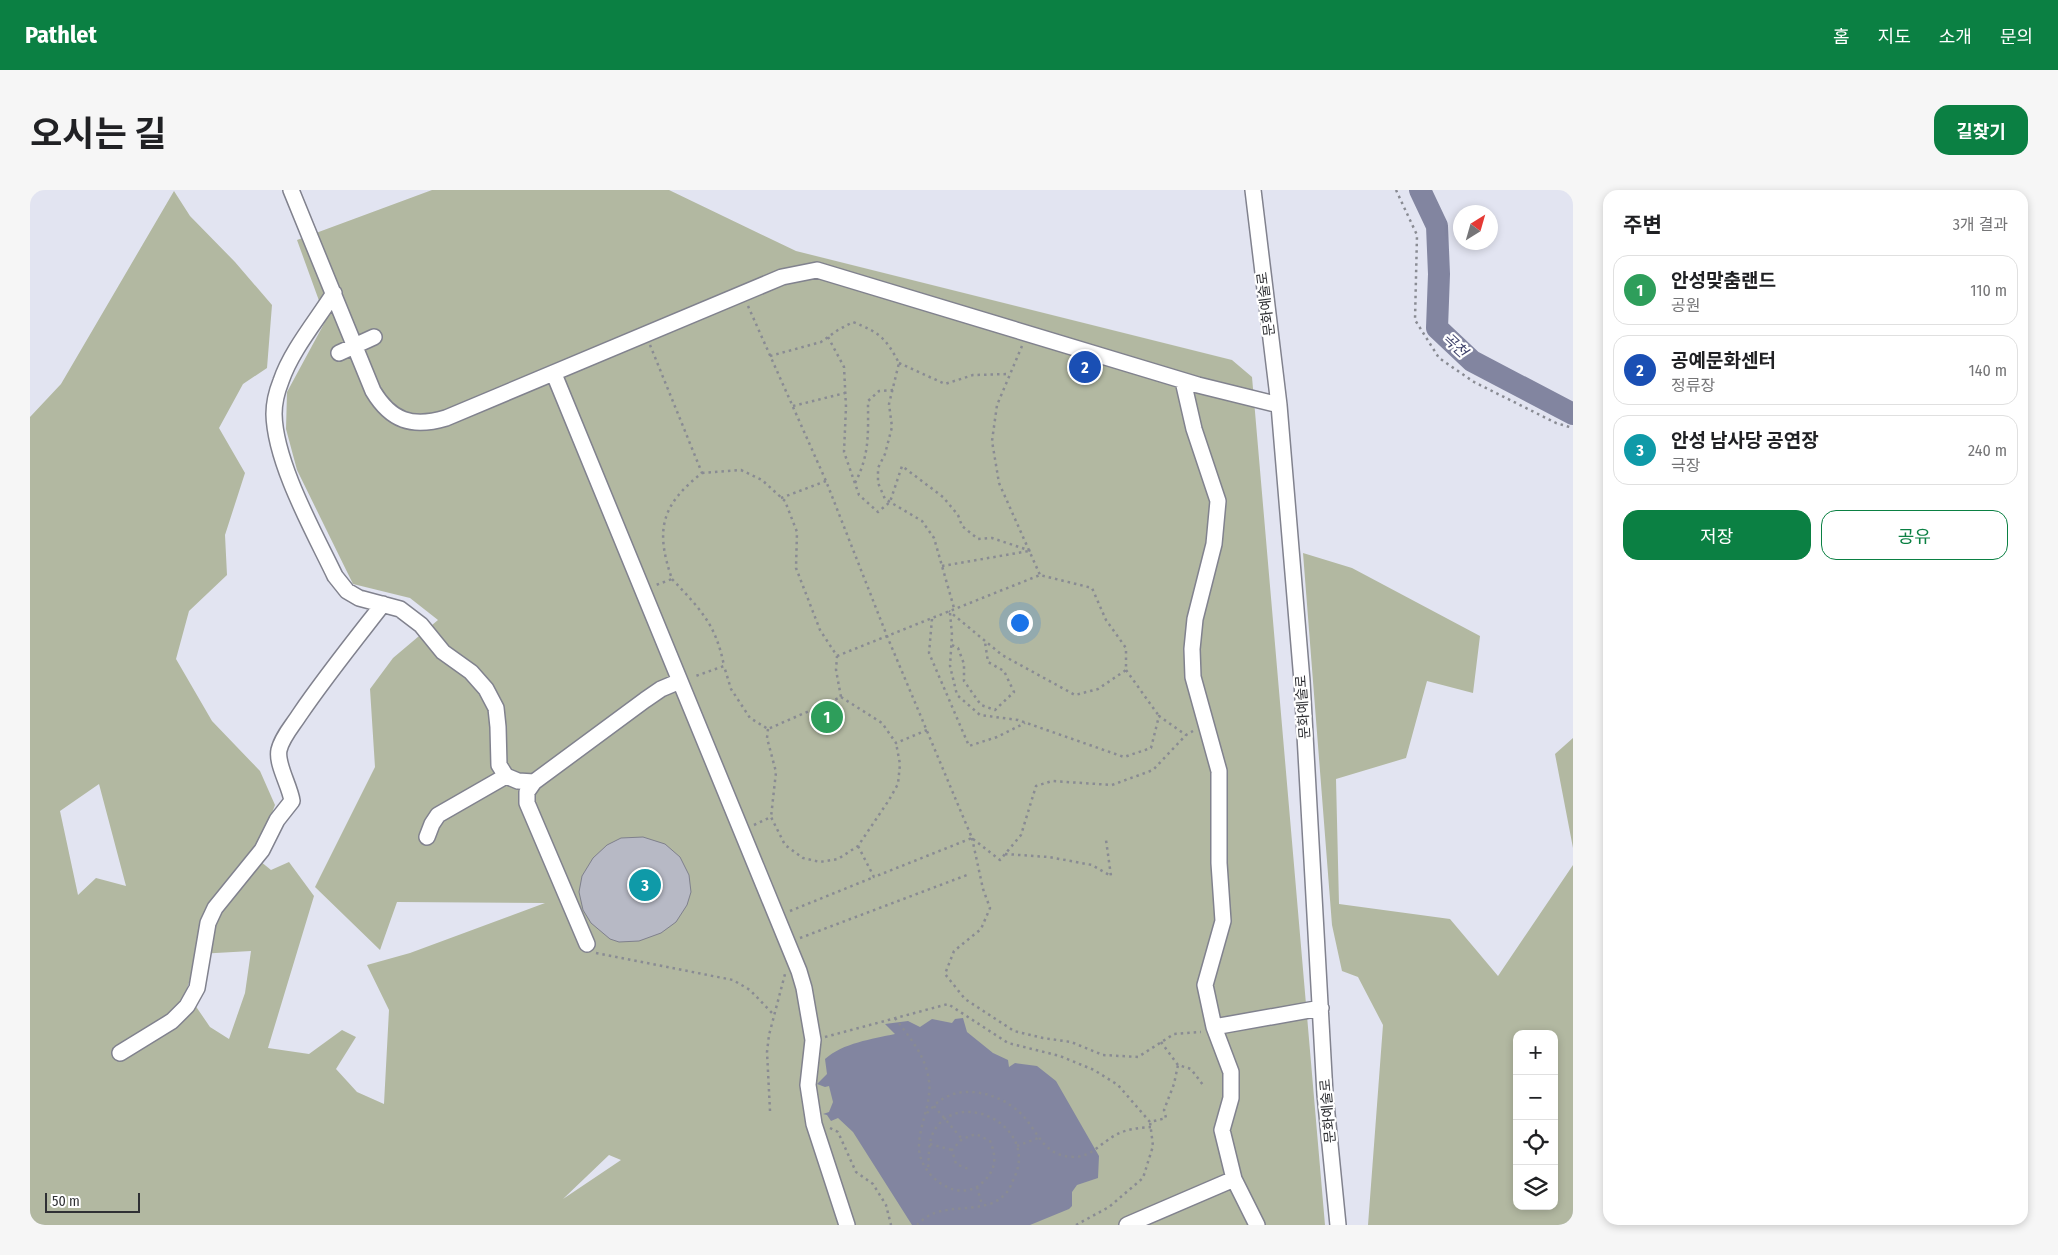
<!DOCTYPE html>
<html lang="ko">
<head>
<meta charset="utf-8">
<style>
	:root { --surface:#fff; --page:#f6f6f6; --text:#202124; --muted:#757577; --line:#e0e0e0; --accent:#0b8043 }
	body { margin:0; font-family:"Fira Sans Condensed","Noto Sans KR",sans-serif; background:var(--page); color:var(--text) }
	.controls { position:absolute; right:15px; bottom:15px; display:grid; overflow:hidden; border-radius:10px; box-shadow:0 2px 8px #0003 }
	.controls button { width:45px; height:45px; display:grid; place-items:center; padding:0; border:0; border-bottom:1px solid var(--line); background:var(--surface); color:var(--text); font:25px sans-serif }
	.compass { position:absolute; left:1423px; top:15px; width:45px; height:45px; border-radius:50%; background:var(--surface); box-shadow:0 2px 8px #0003; rotate:37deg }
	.scale { position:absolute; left:15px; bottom:12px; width:95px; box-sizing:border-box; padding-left:5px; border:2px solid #2f3034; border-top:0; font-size:14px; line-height:18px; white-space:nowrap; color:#2f3034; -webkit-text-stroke:4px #fff; paint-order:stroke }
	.you { position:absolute; left:989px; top:432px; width:18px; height:18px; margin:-12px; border:4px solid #fff; border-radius:50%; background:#1a73e8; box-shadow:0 0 0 8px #1a73e833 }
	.badge { display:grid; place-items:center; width:32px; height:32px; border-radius:50%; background:var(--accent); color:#fff; font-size:16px; font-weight:700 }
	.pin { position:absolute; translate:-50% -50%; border:2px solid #fff; box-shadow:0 1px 5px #0006 }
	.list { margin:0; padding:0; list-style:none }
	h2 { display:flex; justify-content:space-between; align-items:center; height:65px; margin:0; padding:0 20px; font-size:21px }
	h2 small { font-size:16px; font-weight:400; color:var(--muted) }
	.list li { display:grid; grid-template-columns:32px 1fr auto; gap:15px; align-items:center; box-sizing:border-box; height:70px; margin:0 10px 10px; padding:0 10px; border:1px solid var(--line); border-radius:15px }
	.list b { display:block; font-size:19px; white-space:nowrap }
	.list p { margin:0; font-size:16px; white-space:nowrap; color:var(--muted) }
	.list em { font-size:16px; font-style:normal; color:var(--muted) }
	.actions { display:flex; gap:10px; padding:15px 20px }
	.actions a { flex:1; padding:11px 0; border:1px solid var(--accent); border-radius:15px; text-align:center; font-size:18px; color:var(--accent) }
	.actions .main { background:var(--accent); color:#fff }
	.icon { flex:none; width:28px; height:28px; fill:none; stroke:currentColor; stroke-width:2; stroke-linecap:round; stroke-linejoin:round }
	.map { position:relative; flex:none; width:1543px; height:1035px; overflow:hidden; border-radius:15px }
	header { display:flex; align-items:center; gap:30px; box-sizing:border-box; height:70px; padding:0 25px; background:var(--accent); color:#fff }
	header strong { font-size:24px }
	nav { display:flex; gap:28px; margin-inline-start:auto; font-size:18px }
	.intro { display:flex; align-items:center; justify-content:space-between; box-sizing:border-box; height:120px; padding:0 30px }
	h1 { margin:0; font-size:35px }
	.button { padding:12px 22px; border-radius:15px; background:var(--accent); color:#fff; font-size:18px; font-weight:700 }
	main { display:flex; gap:30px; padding:0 30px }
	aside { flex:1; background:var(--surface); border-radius:15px; box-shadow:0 2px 8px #0003 }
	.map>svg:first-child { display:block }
</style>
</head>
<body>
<header>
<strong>Pathlet</strong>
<nav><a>홈</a><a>지도</a><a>소개</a><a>문의</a></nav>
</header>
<div class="intro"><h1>오시는 길</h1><a class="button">길찾기</a></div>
<main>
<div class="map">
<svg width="1543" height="1035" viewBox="0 0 1543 1035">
	<rect width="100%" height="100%" fill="#e2e4f1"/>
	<path fill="#b2b8a1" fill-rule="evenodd" d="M402 0H639L766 61 1202 170 1222 187 1295 1035H0V227L31 194 144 1 160 26 205 72 242 115 237 178 213 194 189 238 215 283 195 345 197 385 159 421 146 469 182 531 230 581 245 615 225 667 241 680 259 672 284 706 238 858 279 864 312 840 326 847 306 879 327 902 354 914 359 820 337 775 380 763 515 713 367 712 350 760 285 697 345 577 340 499 363 468 408 430 380 408 323 394 267 280 256 239 257 202 296 130 267 50ZM69 594 96 696 66 688 48 705 30 621ZM221 761 215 803 199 849 180 837 156 802 168 764ZM579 965 591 970 533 1009Z
		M1273 363 1322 378 1450 446 1443 503 1397 491 1376 568 1306 589 1309 714 1420 729 1468 786 1543 675V1035H1338L1353 835 1328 787 1312 781 1302 735ZM1487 844H1524V1016H1487Z
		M1543 548V658L1525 564Z"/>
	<path fill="#8285a0" d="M933 828 937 842 963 863 978 870 979 877 985 873 1007 876 1026 891 1069 966 1068 988 1047 995 1042 1002V1016L1039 1019 1000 1035H882L823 942 808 928 801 931 797 925 793 924 799 922 803 912 799 896 795 897 787 894 797 884 795 869C813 853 842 849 865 844L855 834 878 831 890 837 902 829 922 833 925 829Z"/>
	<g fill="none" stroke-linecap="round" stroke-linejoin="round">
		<path stroke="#8285a0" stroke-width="22" d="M1390 0 1407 36 1409 84 1407 138 1442 171 1543 224"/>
	</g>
	<path fill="#b7b9c5" stroke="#7f808c" d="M613 647 635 654 650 667 659 685 661 702 657 715 646 732 631 743 609 751 589 752 580 749 561 733 553 720 549 702 552 686 563 668 577 655 591 648Z"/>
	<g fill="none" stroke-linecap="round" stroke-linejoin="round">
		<g stroke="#81828e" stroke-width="18">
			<path id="minor" d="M261 0 343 201C361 231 382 238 416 228L752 87 787 80 1168 195 1249 215
				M1223 0 1249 215 1272 491 1295 904 1308 1035
				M304 103C287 130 261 161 251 191 247 201 244 213 244 224 245 273 284 342 305 386L317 401 329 408 370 419 391 435 413 462 441 482 456 499 466 518 468 537 469 575 476 586 488 591 504 592
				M309 163 344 147
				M524 184 769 781 774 798 783 850 778 895 784 934 817 1035
				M1153 191 1164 239 1188 311 1184 354 1165 429 1162 459 1163 487 1189 581V673L1193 731 1175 795 1184 837 1201 882V908L1192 940 1204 989 1227 1035
				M397 647 402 634 408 625 476 586
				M557 754 497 613V602L504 592 615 510 631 499 650 491
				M1184 837 1291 818
				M90 863 142 831 157 816 167 798 178 733 185 718 232 660 247 630 262 611C260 596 246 574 249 560 252 547 263 535 270 524 296 486 325 450 353 414
				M1097 1035 1204 989"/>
		</g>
		<path stroke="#898b93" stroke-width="2.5" stroke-dasharray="2.5 4" stroke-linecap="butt" d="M1366 0 1387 45 1385 130 1409 168 1444 192 1526 233 1543 238
			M718 116 796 291 857 446 942 648 844 687 828 656
			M798 147 814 177 816 217 814 262 829 305 848 322 860 312 872 276 913 307 928 325 932 336 948 349 962 348 1001 361
			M620 155 672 283C631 315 625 340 642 389L626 395
			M992 156 967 215 962 251 969 293 1010 385
			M740 166 791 152 808 140 823 132C850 143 855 147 869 173L859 214 862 237 855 264 848 278V293L855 309 892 331 904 348 924 418
			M869 173 915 194 943 185 980 184
			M763 216 815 203
			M672 283 711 280 732 290 755 311 767 342 766 378 790 440 807 466 806 480 811 507 738 539 720 528 701 499 694 476
			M825 293C840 264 838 243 838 211L849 201 863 200
			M751 308 796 291
			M912 376 999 361
			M642 389C670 419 686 434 694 476L663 487
			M920 423 922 445 920 476 927 505 950 525 988 530 1094 567 1121 558 1129 526 1156 545
			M902 429 899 463 939 556 967 547 995 533
			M922 455 928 458 934 474V491L951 515 965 520 984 502 974 481 958 472 955 452
			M807 466 1010 385 1062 398 1076 430 1096 458V480L1068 499 1045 505 972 465 919 421
			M1096 480 1129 526
			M811 507 852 533 866 553 897 540
			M738 539 737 548 746 582 741 627
			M724 635 741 627 755 655 773 668 790 672 808 669 828 656 859 610 868 594 870 574 866 553
			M942 648 953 699 960 718 951 739 924 761 915 784 935 809 984 841 1013 848 1041 852 1073 865 1108 867 1144 844 1171 842
			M943 649 970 670 991 645 1006 596 1022 591 1082 595 1123 580 1156 545 1163 541
			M975 664 1019 667 1062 675 1081 686 1076 650
			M760 721 844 687
			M770 748 937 685
			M566 763 703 790 720 800 744 825
			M865 828C880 848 896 866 899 891 902 914 888 937 889 959 891 988 930 1015 953 992 966 980 967 967 960 951L946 944 932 949 922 960 926 974 941 980
			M795 847 918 814 978 853 1030 866 1064 880 1088 895 1120 932 1136 928 1134 920 1144 894 1148 875
			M1131 852 1148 875 1161 879 1173 895
			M904 916 932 949
			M740 921 737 862 739 845 755 784
			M897 923C901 919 906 913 911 910 934 894 969 904 988 921 1009 939 1010 966 1044 967 1061 967 1071 953 1084 946 1095 939 1108 938 1121 937
			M800 938 808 942 826 982 843 994 856 1015 861 1035
			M900 954 922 960
			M987 956 1008 948
			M947 997 952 1015
			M887 1035C891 1031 897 1026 902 1024 925 1014 960 1024 977 1002 980 998 982 993 984 988 1010 935 926 896 903 943 898 955 899 968 898 981
			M1046 1035 1079 1017 1113 988 1123 956 1120 932"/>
		<use href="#minor" stroke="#fff" stroke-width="15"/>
	</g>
	<g text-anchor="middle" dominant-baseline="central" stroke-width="4.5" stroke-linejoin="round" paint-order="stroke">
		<g font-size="14" fill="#2f3034" stroke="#fff">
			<text transform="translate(1236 114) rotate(-97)">문화예술로</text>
			<text transform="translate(1273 517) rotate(-94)">문화예술로</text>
			<text transform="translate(1298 921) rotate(-95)">문화예술로</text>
		</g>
		<g font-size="15" font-style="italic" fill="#3c3f68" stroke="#fff">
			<text transform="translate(1425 155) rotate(43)">곡천</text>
		</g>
	</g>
</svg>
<div class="controls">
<button>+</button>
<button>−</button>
<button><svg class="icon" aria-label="locate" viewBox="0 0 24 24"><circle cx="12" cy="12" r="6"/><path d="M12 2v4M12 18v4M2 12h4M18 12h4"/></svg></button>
<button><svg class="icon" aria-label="layers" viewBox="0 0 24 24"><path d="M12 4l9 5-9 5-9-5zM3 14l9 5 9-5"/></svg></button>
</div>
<svg class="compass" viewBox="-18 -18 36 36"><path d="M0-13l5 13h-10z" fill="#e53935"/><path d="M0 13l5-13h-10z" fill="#757577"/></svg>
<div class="scale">50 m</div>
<div class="you"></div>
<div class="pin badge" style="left:797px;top:527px;background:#2e9e5b">1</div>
<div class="pin badge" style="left:1055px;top:177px;background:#1a4fb4">2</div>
<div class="pin badge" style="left:615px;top:695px;background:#0f9aa8">3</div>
</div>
<aside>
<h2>주변<small>3개 결과</small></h2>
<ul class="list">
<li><span class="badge" style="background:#2e9e5b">1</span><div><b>안성맞춤랜드</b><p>공원</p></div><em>110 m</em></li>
<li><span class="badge" style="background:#1a4fb4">2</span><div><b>공예문화센터</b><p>정류장</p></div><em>140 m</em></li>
<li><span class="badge" style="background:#0f9aa8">3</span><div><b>안성 남사당 공연장</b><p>극장</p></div><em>240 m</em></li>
</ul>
<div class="actions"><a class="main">저장</a><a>공유</a></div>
</aside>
</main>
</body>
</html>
